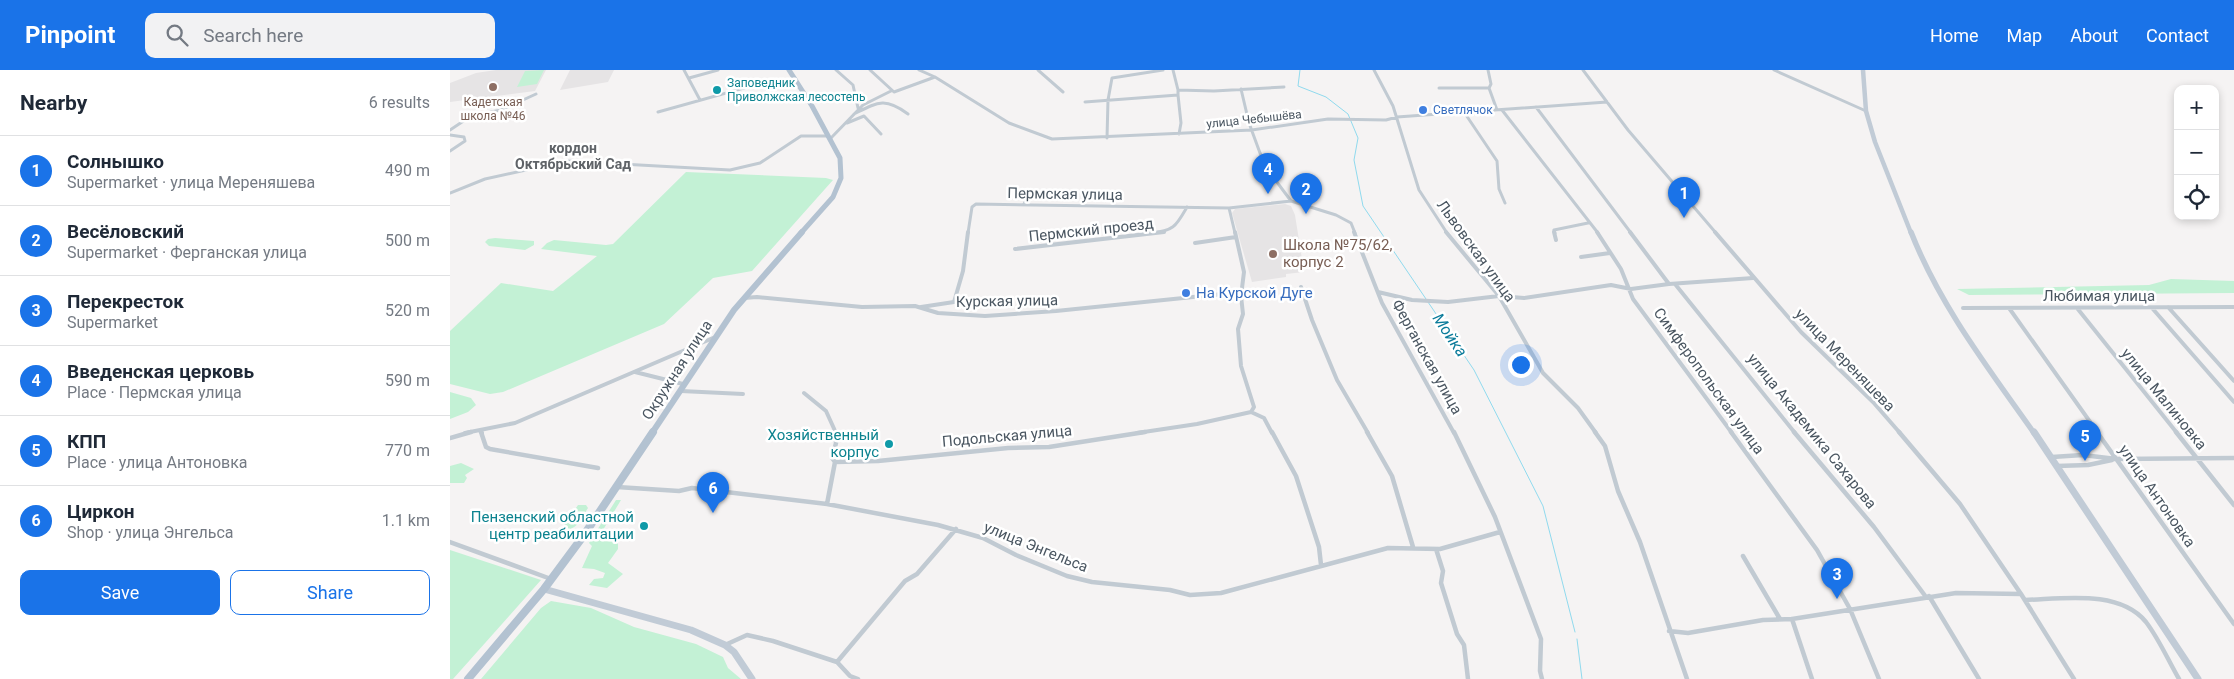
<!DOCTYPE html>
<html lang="en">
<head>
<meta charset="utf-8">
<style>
	:root { --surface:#fff; --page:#f2f2f3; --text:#1f2937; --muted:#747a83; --line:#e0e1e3; --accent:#1a73e8 }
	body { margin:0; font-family:Roboto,sans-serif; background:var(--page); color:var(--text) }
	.controls { position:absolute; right:15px; top:15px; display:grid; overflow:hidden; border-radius:10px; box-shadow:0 2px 8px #0003 }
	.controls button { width:45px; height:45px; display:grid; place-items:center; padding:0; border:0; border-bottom:1px solid var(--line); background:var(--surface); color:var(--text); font:25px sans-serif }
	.you { position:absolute; left:1070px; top:294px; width:18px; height:18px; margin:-12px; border:4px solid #fff; border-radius:50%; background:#1a73e8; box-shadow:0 0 0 8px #1a73e833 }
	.badge { display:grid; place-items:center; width:32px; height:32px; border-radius:50%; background:var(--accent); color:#fff; font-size:16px; font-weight:700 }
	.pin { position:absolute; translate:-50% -41px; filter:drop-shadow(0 1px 2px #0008) }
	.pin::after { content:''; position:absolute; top:26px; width:18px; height:15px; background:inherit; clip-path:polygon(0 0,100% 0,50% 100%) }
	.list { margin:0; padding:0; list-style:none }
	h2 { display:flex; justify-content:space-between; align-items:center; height:65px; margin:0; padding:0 20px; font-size:21px }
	h2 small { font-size:16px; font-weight:400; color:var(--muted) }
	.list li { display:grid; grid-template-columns:32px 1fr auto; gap:15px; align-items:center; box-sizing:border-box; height:70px; padding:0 20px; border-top:1px solid var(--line) }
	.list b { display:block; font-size:19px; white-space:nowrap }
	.list p { margin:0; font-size:16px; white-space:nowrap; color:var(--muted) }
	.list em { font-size:16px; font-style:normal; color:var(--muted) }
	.actions { display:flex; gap:10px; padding:15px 20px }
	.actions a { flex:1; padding:11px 0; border:1px solid var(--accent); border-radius:10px; text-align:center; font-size:18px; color:var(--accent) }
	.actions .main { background:var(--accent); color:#fff }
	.icon { flex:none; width:28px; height:28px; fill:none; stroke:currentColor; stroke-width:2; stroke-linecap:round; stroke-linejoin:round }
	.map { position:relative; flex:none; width:1784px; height:609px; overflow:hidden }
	header { display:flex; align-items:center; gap:30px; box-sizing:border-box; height:70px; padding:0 25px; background:var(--accent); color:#fff }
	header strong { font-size:24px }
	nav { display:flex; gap:28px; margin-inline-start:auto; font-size:18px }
	.search { width:350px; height:45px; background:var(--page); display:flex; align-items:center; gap:12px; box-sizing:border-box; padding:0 18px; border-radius:10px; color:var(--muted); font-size:19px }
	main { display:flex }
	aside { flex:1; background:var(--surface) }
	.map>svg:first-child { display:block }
</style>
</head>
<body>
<header>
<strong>Pinpoint</strong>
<div class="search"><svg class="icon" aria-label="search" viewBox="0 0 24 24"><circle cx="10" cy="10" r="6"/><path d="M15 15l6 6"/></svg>Search here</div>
<nav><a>Home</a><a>Map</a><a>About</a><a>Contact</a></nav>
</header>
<main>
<aside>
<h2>Nearby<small>6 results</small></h2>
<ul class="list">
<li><span class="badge">1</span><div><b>Солнышко</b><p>Supermarket · улица Мереняшева</p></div><em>490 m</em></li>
<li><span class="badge">2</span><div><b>Весёловский</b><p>Supermarket · Ферганская улица</p></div><em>500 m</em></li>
<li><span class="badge">3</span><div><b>Перекресток</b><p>Supermarket</p></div><em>520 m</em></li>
<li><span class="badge">4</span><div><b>Введенская церковь</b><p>Place · Пермская улица</p></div><em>590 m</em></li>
<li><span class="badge">5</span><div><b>КПП</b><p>Place · улица Антоновка</p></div><em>770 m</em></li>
<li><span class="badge">6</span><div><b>Циркон</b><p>Shop · улица Энгельса</p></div><em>1.1 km</em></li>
</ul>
<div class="actions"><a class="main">Save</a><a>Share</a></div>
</aside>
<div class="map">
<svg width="1784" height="609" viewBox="0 0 1784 609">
	<rect width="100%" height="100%" fill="#f5f3f3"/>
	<path fill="#e6e4e5" d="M46 0H96L85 21 0 32V13L26 3Z
		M120 0H164L158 12 110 20Z
		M835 134 841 136 845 145 854 202 836 204V207L802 212 782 143 785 139Z"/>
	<path fill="#c3f1d5" d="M94 0 87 14 67 17 75 1Z
		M236 102 376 108 383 110 302 201 263 208 214 254 53 322 40 324 0 314V261L51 213 103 221 147 186 91 179 97 173 104 170 156 175 163 174Z
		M45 168 84 171V175L75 180 39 176 35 172 38 169Z
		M1721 209 1784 211V223L1519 225 1507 219 1699 215Z
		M0 322 21 328 26 335 18 342 0 349Z
		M11 393 24 399 15 405 17 408 14 413H0V396Z
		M166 430H171L150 465 153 470 168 472V479L158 493 173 504 157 518 139 515 144 509 153 508 155 503 144 499 132 498 142 476 139 473Z
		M128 435H136L138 438C129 452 128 460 111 460Z
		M0 480 91 510 3 609H0Z
		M101 531 141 538 184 557 246 574 273 587 278 598 291 609H31L91 538Z"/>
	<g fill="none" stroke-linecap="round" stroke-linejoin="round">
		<path stroke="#90daee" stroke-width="1" d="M850 0 848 16 876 27 898 44 908 68 904 90 913 136 976 229
			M978 232 1024 300 1093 436 1125 562
			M1127 569 1132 609"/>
		<path stroke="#c1cad2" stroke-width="3" d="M234 0 250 30
			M386 0 403 15 408 38
			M420 0 444 22 485 7
			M469 0 485 7 559 53 602 69 802 60 878 49 936 50 947 47 1157 32
			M588 0 613 22
			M723 0 728 20
			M924 0 943 36 969 120 997 163
			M1038 0 1041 14 1039 18 1047 40
			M1133 0 1178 60 1266 163
			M1324 0 1416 41
			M239 8 268 0
			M989 18H1039
			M791 19 799 53 810 83 818 100 841 131 886 145 901 153 905 163
			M728 25 731 53 729 64
			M635 32 728 25V20L764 21 834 17
			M1086 37 1181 163
			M1052 40 1148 163
			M208 42 316 12
			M1014 42 1047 91 1049 119 1055 133
			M404 44C428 32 435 27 458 44
			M397 53 414 46 431 64
			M0 60 21 46 51 40 86 24
			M0 65 14 67 15 71 0 81
			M657 68 658 30 662 8 713 0
			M380 69 413 35 441 21
			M0 123 35 109 117 91 280 100 310 93 351 66H378
			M574 134 579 125
			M779 138 785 163
			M518 163 522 137 526 134 779 138 841 131
			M701 163C724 161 726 156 737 137
			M1105 163 1104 160 1138 153"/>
		<path stroke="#c1cad2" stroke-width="4" d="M785 162 794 202 791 226 793 244 788 259 791 296 804 337 801 342
			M904 162 932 233 1004 363
			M996 162 1049 226 1093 303 1128 338 1146 363
			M1104 162 1106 170
			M1147 162 1171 199 1183 229 1282 363
			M1180 162 1219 214
			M1265 162 1351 262 1423 332 1450 363
			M745 173 786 167
			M565 179 714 162
			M1131 187 1160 183
			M1225 214 1345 363
			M851 217 862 250 887 310 918 363
			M928 222 962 230 998 232 1049 226 1074 228 1161 215 1181 219 1219 214 1303 208
			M294 228 307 227 412 237 465 236 488 243 535 246 606 241 792 222
			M471 237 504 232 513 201 518 162
			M1718 237 1784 311
			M1513 238 1784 237
			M1559 238 1648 363
			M1627 238 1727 363
			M1702 238 1784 332
			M185 302 233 314
			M231 321 293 324
			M354 323 376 341 386 363
			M31 361 32 363
			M15 363 65 353 263 268
			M687 363 747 354 801 342 814 348 822 363"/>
		<path stroke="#c1cad2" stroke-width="4.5" d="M31 362 36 377 40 379 148 398
			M822 362 846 406 869 477 871 495
			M917 362 942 406 963 477
			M1004 362 1045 447 1091 569 1090 601 1092 609
			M1145 362 1155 376 1168 421 1190 472 1237 609
			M1281 362 1367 480 1400 539 1429 609
			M1344 362 1424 457 1476 527
			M1449 362 1510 434 1571 524 1624 609
			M1647 362 1784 554
			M1726 362 1784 435
			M0 368 21 362
			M1602 387 1633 385 1666 389 1784 388
			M385 392 382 388 386 373V362
			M1607 396 1638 395 1662 390
			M167 417 229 421 242 418 377 434 488 455 533 468 566 485 617 506 642 512 720 520 740 525 771 523 938 478 990 479 1050 462
			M377 434 385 392 428 391 558 378 599 377 695 362
			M0 472 101 509
			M986 479 993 501 991 513 1007 564 1014 575 1018 609
			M1293 486 1330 549
			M1479 526 1529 609
			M1575 530C1612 529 1669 519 1696 552 1709 569 1718 590 1729 609
			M1342 549 1362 609
			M1219 561 1238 563 1313 550 1342 549 1506 523 1571 524
			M275 575 297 565 323 571 387 592 400 606 408 609
			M387 592 455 511 467 504 506 459"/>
		<path stroke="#c1cbd6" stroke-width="4.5" d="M1413 0 1416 41 1425 72 1461 163"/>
		<path stroke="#c1cbd6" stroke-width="5.5" d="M1461 162C1490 236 1539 299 1584 363"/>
		<path stroke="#c1cbd6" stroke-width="7" d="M1584 362 1748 609
			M94 519 241 560 275 575 284 582 302 609"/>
		<path stroke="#b3c2d1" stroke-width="5" d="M339 0 362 36 390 88 391 108 383 127 351 163"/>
		<path stroke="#b3c2d1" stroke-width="6" d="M202 363 284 240 352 162"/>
		<path stroke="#b3c2d1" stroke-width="8" d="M18 609 94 519 134 465 203 362"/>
	</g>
	<g fill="#8d6e63" stroke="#fff" stroke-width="2">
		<circle cx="43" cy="17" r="5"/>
		<circle cx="823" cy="184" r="5"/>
	</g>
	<g fill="#0f9aa8" stroke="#fff" stroke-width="2">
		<circle cx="267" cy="20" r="5"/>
		<circle cx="439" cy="374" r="5"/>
		<circle cx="194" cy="456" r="5"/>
	</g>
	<g fill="#3f7fe0" stroke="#fff" stroke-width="2">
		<circle cx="973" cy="40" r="5"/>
		<circle cx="736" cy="223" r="5"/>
	</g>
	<g text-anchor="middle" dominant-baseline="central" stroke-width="5" stroke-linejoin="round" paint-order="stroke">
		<g font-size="12" fill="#0d838f" stroke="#fff" text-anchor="start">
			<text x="277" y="13">Заповедник<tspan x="277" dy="14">Приволжская лесостепь</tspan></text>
		</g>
		<g font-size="12" fill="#785e54" stroke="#fff">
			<text x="43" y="32">Кадетская<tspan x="43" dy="14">школа №46</tspan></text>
		</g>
		<g font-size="12" fill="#366cbe" stroke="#fff" text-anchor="start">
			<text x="983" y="40">Светлячок</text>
		</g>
		<g font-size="12" fill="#4a5661" stroke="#fff">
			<text transform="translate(804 49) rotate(-6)">улица Чебышёва</text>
		</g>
		<g font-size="14" font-weight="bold" fill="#5f6368" stroke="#fff">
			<text x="123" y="78">кордон<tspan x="123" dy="16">Октябрьский Сад</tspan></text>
		</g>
		<g font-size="15" fill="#4a5661" stroke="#fff">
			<text transform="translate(615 124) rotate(1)">Пермская улица</text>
			<text transform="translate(641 160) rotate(-6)">Пермский проезд</text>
			<text transform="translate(1026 181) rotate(54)">Львовская улица</text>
			<text x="1649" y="226">Любимая улица</text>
			<text transform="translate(557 231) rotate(-1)">Курская улица</text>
			<text transform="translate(977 287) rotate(61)">Ферганская улица</text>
			<text transform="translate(1395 290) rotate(46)">улица Мереняшева</text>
			<text transform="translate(227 300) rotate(-57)">Окружная улица</text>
			<text transform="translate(1259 311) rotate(54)">Симферопольская улица</text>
			<text transform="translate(1714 329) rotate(51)">улица Малиновка</text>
			<text transform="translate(1362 361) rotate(51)">улица Академика Сахарова</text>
			<text transform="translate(557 366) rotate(-5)">Подольская улица</text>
			<text transform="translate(1707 426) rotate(55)">улица Антоновка</text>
			<text transform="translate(586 477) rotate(22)">улица Энгельса</text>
		</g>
		<g font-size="15" fill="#785e54" stroke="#fff" text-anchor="start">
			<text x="833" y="175">Школа №75/62,<tspan x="833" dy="17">корпус 2</tspan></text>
		</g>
		<g font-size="15" fill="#366cbe" stroke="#fff" text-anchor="start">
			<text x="746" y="223">На Курской Дуге</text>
		</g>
		<g font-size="15" fill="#0d838f" stroke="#fff" text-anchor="end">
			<text x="429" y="365">Хозяйственный<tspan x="429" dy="17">корпус</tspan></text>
			<text x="184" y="447">Пензенский областной<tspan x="184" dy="17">центр реабилитации</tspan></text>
		</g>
		<g font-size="16" font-style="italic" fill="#0c7c9b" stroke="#fff">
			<text transform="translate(1000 265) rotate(56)">Мойка</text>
		</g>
	</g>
</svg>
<div class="controls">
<button>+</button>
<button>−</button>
<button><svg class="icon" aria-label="locate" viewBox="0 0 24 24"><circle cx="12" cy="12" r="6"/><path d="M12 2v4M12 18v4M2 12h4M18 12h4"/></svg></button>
</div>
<div class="you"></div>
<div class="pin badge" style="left:1234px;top:148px">1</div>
<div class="pin badge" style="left:856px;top:144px">2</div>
<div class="pin badge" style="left:1387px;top:529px">3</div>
<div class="pin badge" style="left:818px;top:124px">4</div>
<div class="pin badge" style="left:1635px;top:391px">5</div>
<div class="pin badge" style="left:263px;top:443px">6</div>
</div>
</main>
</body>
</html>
